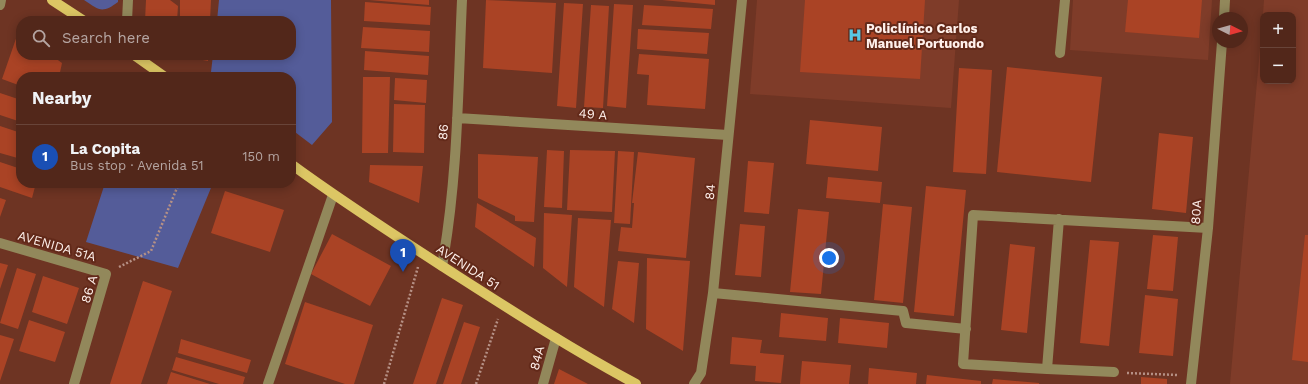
<!DOCTYPE html>
<html lang="en">
<head>
<meta charset="utf-8">
<style>
	:root { --surface:#52271a; --page:#5c3327; --text:#f1f3f6; --muted:#b5a5a2; --line:#684439; --accent:#59c8e4 }
	body { margin:0; font-family:"Work Sans",sans-serif; background:var(--page); color:var(--text) }
	.controls { position:absolute; right:12px; top:12px; display:grid; overflow:hidden; border-radius:8px; box-shadow:0 2px 10px #0003 }
	.controls button { width:36px; height:36px; display:grid; place-items:center; padding:0; border:0; border-bottom:1px solid var(--line); background:var(--surface); color:var(--text); font:20px sans-serif }
	.compass { position:absolute; left:1212px; top:12px; width:36px; height:36px; border-radius:50%; background:var(--surface); box-shadow:0 2px 10px #0003; rotate:95deg }
	.you { position:absolute; left:829px; top:258px; width:14px; height:14px; margin:-10px; border:3px solid #fff; border-radius:50%; background:#1a73e8; box-shadow:0 0 0 6px #1a73e833 }
	.badge { display:grid; place-items:center; width:26px; height:26px; border-radius:50%; background:var(--accent); color:#fff; font-size:13px; font-weight:700 }
	.pin { position:absolute; translate:-50% -33px; filter:drop-shadow(0 1px 2px #0008) }
	.pin::after { content:''; position:absolute; top:21px; width:14px; height:12px; background:inherit; clip-path:polygon(0 0,100% 0,50% 100%) }
	.list { margin:0; padding:0; list-style:none }
	h2 { display:flex; justify-content:space-between; align-items:center; height:52px; margin:0; padding:0 16px; font-size:17px }
	h2 small { font-size:13px; font-weight:400; color:var(--muted) }
	.list li { display:grid; grid-template-columns:26px 1fr auto; gap:12px; align-items:center; box-sizing:border-box; height:64px; padding:0 16px; border-top:1px solid var(--line) }
	.list b { display:block; font-size:15px; white-space:nowrap }
	.list p { margin:0; font-size:13px; white-space:nowrap; color:var(--muted) }
	.list em { font-size:13px; font-style:normal; color:var(--muted) }
	.icon { flex:none; width:22px; height:22px; fill:none; stroke:currentColor; stroke-width:2; stroke-linecap:round; stroke-linejoin:round }
	.map { position:relative; flex:none; width:1308px; height:384px; overflow:hidden }
	.search { position:absolute; background:var(--surface); box-shadow:0 2px 10px #0003; left:16px; top:16px; width:280px; height:44px; display:flex; align-items:center; gap:10px; box-sizing:border-box; padding:0 14px; border-radius:16px; color:var(--muted); font-size:15px }
	.panel { position:absolute; background:var(--surface); box-shadow:0 2px 10px #0003; left:16px; top:72px; width:280px; height:116px; border-radius:16px }
	.map>svg:first-child { display:block }
</style>
</head>
<body>
<div class="map">
<svg width="1308" height="384" viewBox="0 0 1308 384">
	<rect width="100%" height="100%" fill="#6e3423"/>
	<path fill="#7f3c29" d="M757 0H959L951 108 750 94Z
		M1073 0H1212L1208 60 1070 50Z
		M1264 0H1308V384H1230L1263 15V81H1293V15H1263Z"/>
	<path fill="#545c99" d="M84 0H118V2C102 14 99 10 84 0Z
		M219 0H331L332 122 312 145 291 129V77H218L211 72 213 55H291V21H217Z
		M105 183H213L178 268 86 242Z"/>
	<path fill="#aa4325" d="M146 0H170L178 6 177 21H145Z
		M180 0H211L210 21H180Z
		M369 0H429V5Z
		M486 0 556 3 552 73 483 68Z
		M662 0H715V5Z
		M805 0H925L920 79 800 72Z
		M1128 0H1202L1199 38 1125 32Z
		M365 2 431 7 430 25 364 21Z
		M564 3 583 4 576 108 557 106Z
		M614 4 633 5 626 108 607 106Z
		M591 5 609 6 603 108 584 107Z
		M644 5 713 9 711 29 642 25Z
		M363 27 430 31 429 52 361 48Z
		M638 29 709 33 707 54 637 49Z
		M19 30 21 32V55H51L62 63 59 77H21V86L2 79Z
		M365 51 429 56 428 75 364 70Z
		M639 54 709 59 705 109 647 105 649 75 637 74Z
		M182 55H208V61L182 56Z
		M1007 67 1102 77 1091 182 997 172Z
		M959 68 992 70 986 174 953 172Z
		M363 77H390L388 153H362Z
		M395 78 427 80 426 103 394 100Z
		M0 93 21 100V122L0 115Z
		M394 104 425 105 424 153 393 152Z
		M810 120 882 127 878 171 806 164Z
		M0 126 21 133V159L0 153Z
		M1159 133 1193 137 1186 213 1152 209Z
		M547 150 564 151 562 208 544 207Z
		M570 150 615 151 612 212 567 210Z
		M618 151 634 152 630 224 614 223Z
		M638 152 695 158 686 258 618 251 621 227 632 228 634 203H632Z
		M478 154 538 157 534 222 515 221V216L478 198Z
		M748 161 774 163 769 214 744 212Z
		M0 162 21 169V183H36L32 198 0 187Z
		M370 165 423 166 419 203 369 182Z
		M828 177 882 182 880 203 826 198Z
		M926 186 966 190 954 316 914 312Z
		M225 191 284 210 270 252 211 233Z
		M0 198 6 200 0 217Z
		M477 203 536 238 534 267 475 227Z
		M883 204 912 207 903 303 874 300Z
		M798 209 829 212 821 294 790 292Z
		M544 213 572 215 567 287 543 268Z
		M578 218 611 220 604 307 574 287Z
		M740 224 765 226 761 277 735 275Z
		M332 234 391 266 370 306 311 274Z
		M1153 235 1178 237 1173 291 1147 289Z
		M1305 235H1308V362L1292 360Z
		M1090 240 1119 242 1109 346 1080 343Z
		M1010 244 1035 247 1027 333 1001 330Z
		M647 258 690 261 683 351 646 329Z
		M618 261 639 263 634 323 612 309Z
		M0 263 8 265 0 289Z
		M17 268 36 274 18 329 0 323Z
		M43 276 79 288 67 324 32 312Z
		M143 281 172 291 141 384H110Z
		M1145 295 1178 299 1173 356 1139 353Z
		M442 298 463 305 436 384H413Z
		M305 302 373 325 354 384H345L285 364Z
		M781 313 828 318 826 341 779 337Z
		M840 318 889 323 887 348 838 343Z
		M29 320 65 332 55 362 19 351Z
		M464 322 480 327 461 384H443Z
		M0 335 14 339 0 381Z
		M732 337 762 340 760 353 784 355 781 383 755 381 756 366 730 364Z
		M181 339 251 360 247 373 178 353Z
		M176 357 245 377 243 384H219L172 370Z
		M802 361 851 365 849 384H800Z
		M869 368 917 373 916 384H868Z
		M559 369 588 384H554Z
		M171 372 210 384H167Z
		M927 375 981 381V384H926Z
		M1141 377 1167 379V384H1141Z
		M993 379 1039 383V384H992Z"/>
	<g fill="none" stroke-linecap="round" stroke-linejoin="round">
		<path stroke="#b69186" stroke-width="2.5" stroke-dasharray="2 2" stroke-linecap="butt" d="M119 267 151 251 179 183
			M1127 373 1178 375
			M384 384 418 267
			M476 384 498 319"/>
		<path stroke="#92885b" stroke-width="10" d="M0 5 1 0
			M1224 18 1225 0
			M127 21 128 0
			M1060 53 1065 0
			M457 118 728 135
			M1059 219 1047 369 963 364 973 215 1208 228
			M0 243 106 274 74 384
			M442 266C458 178 458 88 462 0
			M713 293 903 311 906 323 966 329
			M1047 369 1114 372
			M268 384 333 195
			M543 384 556 338
			M694 384 701 373 713 293 742 0
			M1191 384 1208 228 1222 42"/>
		<path stroke="#dcc664" stroke-width="10" d="M52 0 84 21
			M134 55 165 77
			M291 164C340 200 391 233 442 266 506 307 569 348 636 384"/>
	</g>
	<defs>
		<g id="hospital-bare" transform="scale(1.08)"><path d="M-5-5h3v3.5h4V-5h3V5h-3V1.5h-4V5h-3Z" fill="#59c8e4" stroke="#622919" stroke-width="2.5" paint-order="stroke"/></g>
	</defs>
	<g fill-rule="evenodd">
		<use href="#hospital-bare" x="855" y="35"/>
	</g>
	<g text-anchor="middle" dominant-baseline="central" stroke-width="4" stroke-linejoin="round" paint-order="stroke">
		<g font-size="13" font-weight="bold" fill="#fff0eb" stroke="#622919" text-anchor="start">
			<text x="866" y="28">Policlínico Carlos<tspan x="866" dy="15">Manuel Portuondo</tspan></text>
		</g>
		<g font-size="13" fill="#fff0eb" stroke="#622919">
			<text transform="translate(593 114) rotate(4)">49 A</text>
			<text transform="translate(443 132) rotate(-86)">86</text>
			<text transform="translate(710 192) rotate(-85)">84</text>
			<text transform="translate(1196 212) rotate(-86)">80A</text>
			<text transform="translate(57 246) rotate(16)">AVENIDA 51A</text>
			<text transform="translate(468 267) rotate(33)">AVENIDA 51</text>
			<text transform="translate(89 289) rotate(-73)">86 A</text>
			<text transform="translate(537 358) rotate(-75)">84A</text>
		</g>
	</g>
</svg>
<div class="controls">
<button>+</button>
<button>−</button>
</div>
<svg class="compass" viewBox="-18 -18 36 36"><path d="M0-13l5 13h-10z" fill="#e53935"/><path d="M0 13l5-13h-10z" fill="#b5a5a2"/></svg>
<div class="you"></div>
<div class="pin badge" style="left:403px;top:272px;background:#1a4fb4">1</div>
<div class="search"><svg class="icon" aria-label="search" viewBox="0 0 24 24"><circle cx="10" cy="10" r="6"/><path d="M15 15l6 6"/></svg>Search here</div>
<section class="panel">
<h2>Nearby<small></small></h2>
<ul class="list">
<li><span class="badge" style="background:#1a4fb4">1</span><div><b>La Copita</b><p>Bus stop · Avenida 51</p></div><em>150 m</em></li>
</ul>
</section>
</div>
</body>
</html>
